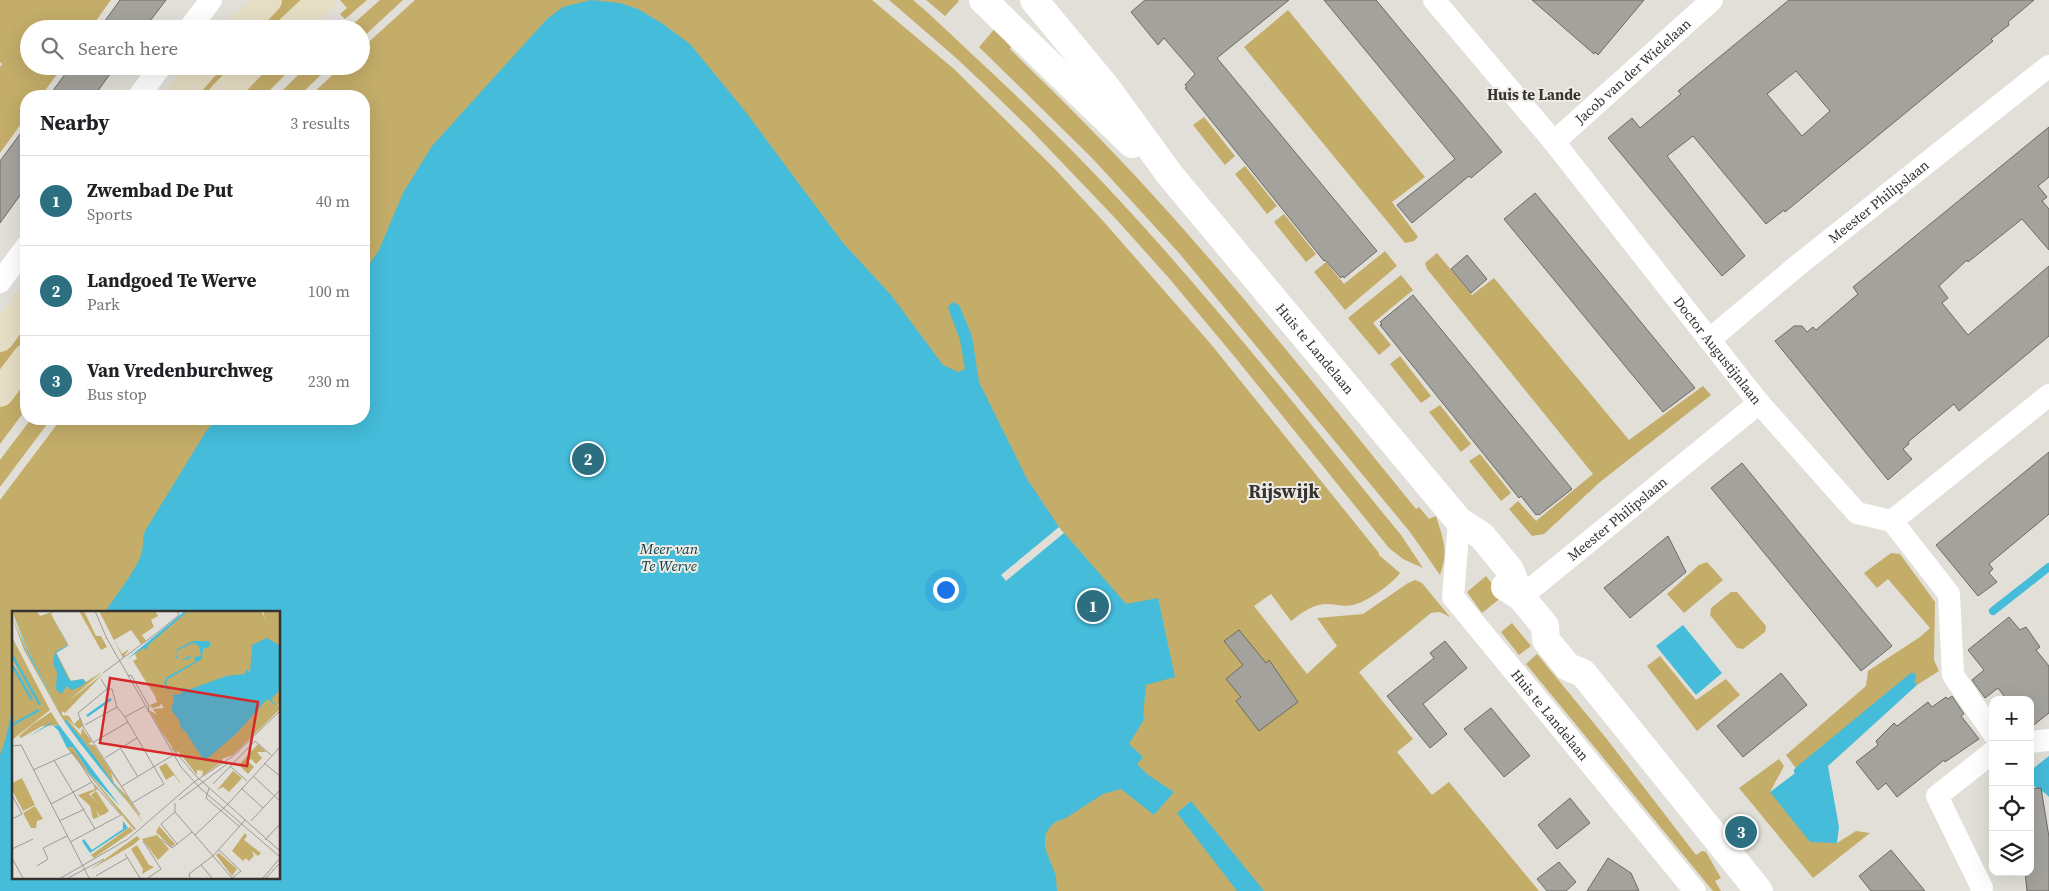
<!DOCTYPE html>
<html lang="en">
<head>
<meta charset="utf-8">
<style>
	:root { --surface:#fff; --page:#f6f6f6; --text:#202124; --muted:#757577; --line:#e0e0e0; --accent:#2c6f81 }
	body { margin:0; font-family:"Source Serif 4",serif; background:var(--page); color:var(--text) }
	.controls { position:absolute; right:15px; bottom:15px; display:grid; overflow:hidden; border-radius:10px; box-shadow:0 5px 20px #0002 }
	.controls button { width:45px; height:45px; display:grid; place-items:center; padding:0; border:0; border-bottom:1px solid var(--line); background:var(--surface); color:var(--text); font:25px sans-serif }
	.you { position:absolute; left:945px; top:589px; width:18px; height:18px; margin:-12px; border:4px solid #fff; border-radius:50%; background:#1a73e8; box-shadow:0 0 0 8px #1a73e833 }
	.badge { display:grid; place-items:center; width:32px; height:32px; border-radius:50%; background:var(--accent); color:#fff; font-size:16px; font-weight:700 }
	.pin { position:absolute; translate:-50% -50%; border:2px solid #fff; box-shadow:0 1px 5px #0006 }
	.list { margin:0; padding:0; list-style:none }
	h2 { display:flex; justify-content:space-between; align-items:center; height:65px; margin:0; padding:0 20px; font-size:21px }
	h2 small { font-size:16px; font-weight:400; color:var(--muted) }
	.list li { display:grid; grid-template-columns:32px 1fr auto; gap:15px; align-items:center; box-sizing:border-box; height:90px; padding:0 20px; border-top:1px solid var(--line) }
	.list b { display:block; font-size:19px; white-space:nowrap }
	.list p { margin:0; font-size:16px; white-space:nowrap; color:var(--muted) }
	.list em { font-size:16px; font-style:normal; color:var(--muted) }
	.icon { flex:none; width:28px; height:28px; fill:none; stroke:currentColor; stroke-width:2; stroke-linecap:round; stroke-linejoin:round }
	.map { position:relative; flex:none; width:2049px; height:891px; overflow:hidden }
	.search { position:absolute; background:var(--surface); box-shadow:0 5px 20px #0002; left:20px; top:20px; width:350px; height:55px; display:flex; align-items:center; gap:12px; box-sizing:border-box; padding:0 18px; border-radius:28px; color:var(--muted); font-size:19px }
	.panel { position:absolute; background:var(--surface); box-shadow:0 5px 20px #0002; left:20px; top:90px; width:350px; height:335px; border-radius:20px }
	.map>svg:first-child { display:block }
</style>
</head>
<body>
<div class="map">
<svg width="2049" height="891" viewBox="0 0 2049 891">
	<rect width="100%" height="100%" fill="#e1dfd8"/>
	<path fill="#c4ad69" fill-rule="evenodd" d="M0 0H111L90 29H29V66H63L41 96H26V117L0 153V67L2 64 0 62Z
		M275 0H302L272 29H247Z
		M340 0H367L345 19 340 14 347 8Z
		M380 0H403L363 37 361 29H355L352 25Z
		M415 0H872L954 69 1054 168 1104 222 1210 343 1379 553V555L1400 573C1392 584 1367 602 1353 605 1344 607 1334 604 1325 604 1311 605 1302 613 1291 621L1271 594 1254 606 1307 674 1337 646 1317 618 1363 614 1408 583 1415 580 1422 583 1450 617 1440 612 1431 613 1359 672 1413 739 1397 752 1432 795 1449 782 1539 891H0V500L61 419H364V96H310L342 66H361V49ZM14 612H279V877H14Z
		M889 0H913L927 12C993 74 1060 135 1121 202 1220 309 1309 423 1401 535L1423 568 1403 559 1389 548 1234 356 1168 277 1116 219 1030 129 987 87 955 57Z
		M926 0H958L959 1 945 16Z
		M1288 10 1425 177 1392 202 1418 237 1414 241 1405 243 1244 47Z
		M998 25 1007 43 1011 47 1010 49C1058 96 1106 143 1151 193 1243 294 1329 402 1416 509L1419 507 1429 519 1436 516C1443 539 1449 550 1440 575L1410 532 1179 253 1093 159 979 47Z
		M213 66H237L213 96H188Z
		M267 66H294L264 96H234Z
		M307 66H330L299 96H277Z
		M1204 117 1235 156 1225 165 1193 125Z
		M1245 166 1277 206 1267 214 1235 174Z
		M1284 214 1316 254 1306 262 1274 222Z
		M1385 251 1397 266 1345 310 1314 272 1326 262 1344 284Z
		M1437 253 1472 295 1494 278 1629 440 1703 386 1711 395 1600 482 1544 534 1532 536 1509 509 1518 501 1536 521 1593 474 1427 269 1425 263Z
		M1401 275 1413 290 1373 323 1391 345 1379 355 1348 318Z
		M26 314V347L0 382V349Z
		M1400 356 1431 396 1421 403 1390 364Z
		M26 368V409L0 444V403Z
		M1440 405 1471 444 1461 452 1429 412Z
		M31 419H51L0 487V460Z
		M1480 454 1511 493 1501 501 1469 461Z
		M1891 553 1900 554 1935 602 1934 660 1939 671 1917 685 1912 678 1798 771 1786 755 1866 686 1868 671 1920 637 1930 628 1888 579 1877 588 1864 573Z
		M1707 562 1723 580 1684 613 1667 594 1699 565Z
		M1486 576 1502 597 1482 613 1467 592Z
		M1731 592H1737L1766 626 1765 632 1743 649 1737 648 1710 615 1711 608Z
		M1512 623 1531 646 1519 655 1501 632Z
		M1537 654 1606 738 1696 855 1702 851 1706 852 1721 878 1715 881 1721 891H1713L1526 664Z
		M1660 656 1696 700 1726 679 1740 695 1697 731 1647 666Z
		M1779 759 1784 766 1770 792 1837 843 1856 831 1870 833 1813 878 1739 788Z"/>
	<path fill="#44bcda" d="M591 0 620 3 638 9 663 24 690 44 745 111 843 243 891 295 943 365 958 372 965 369 960 340 948 308 952 302 959 305 972 336 979 382 1027 479 1059 527 1126 604 1158 598 1175 677 1146 685 1143 717 1145 718 1129 744 1143 757 1137 764 1148 775 1174 792 1154 815 1121 789 1103 794 1066 818 1055 822 1050 827 1045 835V848L1056 876 1057 891H0V755L5 741 14 703V877H279V612H105C116 595 131 577 140 558 144 549 142 539 145 531L205 433 216 419H364V272L379 250 403 193 432 146 547 19 563 7Z
		M1683 625 1722 673 1696 695 1656 646Z
		M1912 677 1917 685 1828 766 1839 827 1837 843 1810 842 1770 792 1798 771Z
		M2049 756V797C2039 785 2030 792 2030 771Z
		M1191 801 1264 891H1237L1177 813Z"/>
	<path fill="#e1dfd8" d="M1059 527 1064 533 1006 581 1001 575Z"/>
	<g fill="none" stroke-linecap="round" stroke-linejoin="round">
		<path stroke="#44bcda" stroke-width="8" d="M1993 611 2049 567
			M1798 771 1912 677"/>
	</g>
	<path fill="#a4a29c" stroke="#6c6a64" fill-rule="evenodd" d="M120 0H166L144 29H99Z
		M1145 0H1289L1217 58 1377 251 1344 278 1343 276 1341 278 1325 260 1324 261 1185 88 1187 87 1185 85 1195 74 1164 38 1158 45 1131 12Z
		M1324 0H1376L1502 152 1471 178 1469 176 1412 223 1397 205 1455 159Z
		M1532 0H1644L1598 55 1595 52 1594 54Z
		M1789 0H2034L2008 22 2009 25 1991 39 1993 41 1785 212 1784 210 1766 224 1693 136 1667 156 1745 256 1722 276 1608 138 1632 118 1640 128 1681 94 1678 91ZM1796 71 1830 111 1802 136 1767 94Z
		M71 66H116L94 96H49Z
		M26 126V187L0 223V161Z
		M2049 127V177L2038 186 2047 197 2042 201 2049 209V250L2022 219 1968 262 1967 260 1939 286 1948 298 1942 303 1968 335 2049 266V336L1959 411 1954 404 1908 442 1909 444 1903 449 1912 459 1888 480 1775 341 1794 326H1802L1807 332 1813 327 1816 330 1858 294 1853 287Z
		M1535 193 1695 388 1663 412 1504 219Z
		M1467 255 1487 279 1471 293 1451 269Z
		M1413 295 1572 489 1539 515 1538 514 1536 515 1521 496 1519 498 1380 325 1382 324 1380 322Z
		M2049 452V514L1989 564 1993 569 1989 573 1997 582 1978 596 1936 545Z
		M1742 463 1892 646 1861 671 1711 488Z
		M1668 536 1686 572 1630 618 1604 588Z
		M2009 617 2020 630 2026 627 2040 647 2036 650 2049 666V713L2030 728V700H2007L1998 688 1985 698 1972 680 1984 670 1968 650Z
		M1239 630 1266 663 1269 660 1298 702 1259 731 1236 701 1241 697 1226 679 1243 665 1224 641Z
		M1445 641 1467 668 1423 704 1447 734 1430 748 1387 696 1434 658 1430 653Z
		M1781 673 1807 705 1743 757 1717 726Z
		M1952 696 1964 714 1961 716 1979 739 1945 762 1944 760 1939 764 1897 797 1886 783 1878 790 1856 762 1878 745 1876 741 1894 723 1897 726 1928 702 1932 707 1946 697 1948 699Z
		M1491 708 1530 756 1504 777 1464 729Z
		M2041 788 2049 837V891H2027L2025 872H2030V789Z
		M1570 798 1590 823 1557 849 1538 825Z
		M1891 850 1925 891H1871L1859 876Z
		M1608 858 1631 873 1639 891H1587Z
		M1559 862 1576 882 1566 891H1547L1537 879Z"/>
	<g fill="none" stroke-linecap="round" stroke-linejoin="round">
		<g stroke="#fff" stroke-width="22">
			<path id="s1" d="M1434 0 1554 142 1759 403 1857 513 1892 521 2049 395"/>
			<path d="M189 29 211 0"/>
			<path d="M139 96 161 66"/>
			<path id="s2" d="M1554 142 1712 0"/>
			<path d="M0 282 26 247"/>
			<path id="s3" d="M1709 340 1797 266 2049 66"/>
			<path id="s4" d="M1459 521 1453 597 1695 891"/>
			<path d="M1892 521 1949 594 1953 675 1993 733"/>
			<path id="s5" d="M1521 597 1759 403"/>
			<path d="M2030 742 2049 740"/>
			<path d="M1982 888 1937 796 1993 752"/>
		</g>
		<g stroke="#fff" stroke-width="28">
			<path d="M983 0 1132 144"/>
			<path id="s6" d="M1034 0 1106 87 1170 175 1459 521 1482 536 1510 570 1521 597"/>
			<path d="M1505 587 1521 597 1545 626 1546 640 1568 667 1583 673 1759 891"/>
		</g>
		<path stroke="#e5ddc4" stroke-width="28" d="M240 29 268 0
			M290 29 321 0
			M179 96 205 66
			M222 96 251 66
			M0 338 26 303
			M0 393 26 358"/>
	</g>
	<g text-anchor="middle" dominant-baseline="central" stroke-width="4" stroke-linejoin="round" paint-order="stroke">
		<g font-size="14" fill="#343331" stroke="#eeece5">
			<text stroke="none"><textPath href="#s2" startOffset="106">Jacob van der Wielelaan</textPath></text>
			<text stroke="none"><textPath href="#s3" startOffset="219">Meester Philipslaan</textPath></text>
			<text stroke="none"><textPath href="#s6" startOffset="448">Huis te Landelaan</textPath></text>
			<text stroke="none"><textPath href="#s1" startOffset="451">Doctor Augustijnlaan</textPath></text>
			<text stroke="none"><textPath href="#s5" startOffset="124">Meester Philipslaan</textPath></text>
			<text stroke="none"><textPath href="#s4" startOffset="229">Huis te Landelaan</textPath></text>
		</g>
		<g font-size="15" font-weight="bold" fill="#343331" stroke="#eeece5">
			<text x="1534" y="94">Huis te Lande</text>
		</g>
		<g font-size="15" font-style="italic" fill="#0c424e" stroke="#eeece5">
			<text x="669" y="548">Meer van<tspan x="669" dy="17">Te Werve</tspan></text>
		</g>
		<g font-size="19" font-weight="bold" fill="#343331" stroke="#eeece5">
			<text x="1284" y="491">Rijswijk</text>
		</g>
	</g>
	<g transform="translate(12 611)">
		<rect width="268" height="268" fill="#e1dfd8"/>
		<path d="M0 0H25L28 5 43 0 39 3 56 34 44 41 59 70 71 68 74 71 90 61 55 91 91 63 53 102 50 100V104L57 105 62 113 68 107 71 115 67 118 55 108 76 132 69 124 70 117 80 131 76 133 82 134 112 180 99 162 102 172 115 185 131 211 88 155 73 132 50 107 12 39 0 6 18 47 46 97 18 44ZM67 0H72L84 25H89L95 36 89 39ZM87 0H143L146 5 139 9 142 16 130 24 134 30 129 33 119 19 102 29 110 43 117 38 111 47ZM176 0H249L253 7 251 0H267L268 92 263 97 267 94V99L221 144 210 148 211 150 190 165 191 160 185 159V164L166 140 164 142 149 120 137 99 145 104 141 98 152 97 149 92 148 95 140 97 138 94 145 91 143 85 121 50 125 48 123 43ZM0 26 38 99 0 129V51L8 63 0 49ZM39 101 47 114 30 115 9 127 7 125 21 113ZM246 133 254 141H245L250 147 244 153 239 148 236 150 242 156 236 163 227 154ZM61 136 77 162 124 218 122 219 55 137ZM154 152 168 171V172L162 164 154 169 147 156ZM221 160 230 167 217 181 211 176 205 179ZM10 167 23 194 11 200 0 179V172ZM81 173 86 178 77 183 85 192 79 184 84 180 97 200 93 203 90 199 93 203 88 205 84 199 87 206 81 208 78 195 66 184 83 178ZM23 195 31 208 25 210 24 217H19L11 202ZM147 215 163 233 159 236 144 221ZM118 216 121 220 82 247 79 244ZM233 222 235 225 232 229 249 242 246 245 240 240 242 245 237 250 234 247 231 250 220 240ZM145 224 157 238 146 249 130 228ZM125 225 128 228 121 234 78 259ZM125 234 137 254 142 256 130 263 131 258 119 238ZM207 242 225 258 220 265 204 244Z" fill="#c4ad69"/>
		<path d="M173 0H176L135 35 136 39 132 37 115 48ZM0 2 18 44 47 98 18 47ZM39 3 56 33V35L44 42 56 67 59 70 71 68 74 71 83 64 68 76 59 79 55 75 49 83 44 78 45 61 41 52 43 41 56 34ZM255 27 267 34V80L259 88 265 95 255 88 225 122 196 147 191 148 171 117 170 122 167 109 159 99 162 88 160 84 169 83 171 76 176 79 214 65 233 63 234 58 238 62 240 34ZM181 30H197L199 35 191 38 190 48 156 68 154 72 159 84 152 72 155 66 184 50 182 46 189 45 187 35 181 32 166 39 164 44 166 48H173L176 45 180 46 173 49 166 48 164 47V44L165 38ZM54 109 73 132 114 190 68 132 52 110ZM38 112 42 115 47 114 108 195 77 162 61 136 55 137 46 119 39 113 16 126ZM111 210 116 217 78 242 70 230 72 228 80 239 111 218Z" fill="#44bcda"/>
		<path fill="none" stroke="#44bcda" stroke-width="2.5" d="M0 44 28 94M0 54 20 89M75 105 99 88M0 114 27 99"/>
		<path fill="none" stroke="#9c9a95" stroke-width="1" d="M83 0 95 28M94 26 169 156 188 177 268 246M91 62 146 21 167 4 165 0M116 65 119 64 137 95 136 101M89 68 95 78H100L105 96M95 78 66 102 72 117 128 204M113 106 133 95M73 114 105 96 113 106 152 173 120 192M82 131 116 111M0 135 9 134 77 267M160 137 185 166 268 240M109 138 126 166M93 147 125 127M42 149 83 218M252 152 268 165M218 155 235 170M21 159 61 141 80 171 109 204 58 231M241 165 268 190M201 173 243 130 259 144M110 175 163 143M197 177 194 187 228 216M229 177 251 197M0 184 10 203 0 208M167 189 215 153M163 192V201L220 267M39 193 80 171M163 201 149 213 165 233M47 210 73 198M239 210 268 179M183 224 216 193 268 136M149 228 160 237 180 221M253 229 268 213M131 230 149 258 136 267M0 238 21 228M207 239 229 260 220 267M113 243 128 267M0 247 11 267M189 254 200 267M25 255 36 248 31 237 55 225M84 265 115 247M49 267 116 228 182 171 221 145 268 100M56 267 92 248M178 267 177 263 202 244 233 209M251 267 268 247M254 267 268 252"/>
		<path fill="#d62828" fill-opacity="0.15" stroke="#d62828" stroke-width="2.5" d="M98 67 246 91 235 155 88 132Z"/>
		<rect width="268" height="268" fill="none" stroke="#343331" stroke-width="2.5"/>
	</g>
</svg>
<div class="controls">
<button>+</button>
<button>−</button>
<button><svg class="icon" aria-label="locate" viewBox="0 0 24 24"><circle cx="12" cy="12" r="6"/><path d="M12 2v4M12 18v4M2 12h4M18 12h4"/></svg></button>
<button><svg class="icon" aria-label="layers" viewBox="0 0 24 24"><path d="M12 4l9 5-9 5-9-5zM3 14l9 5 9-5"/></svg></button>
</div>
<div class="you"></div>
<div class="pin badge" style="left:1093px;top:606px">1</div>
<div class="pin badge" style="left:588px;top:459px">2</div>
<div class="pin badge" style="left:1741px;top:832px">3</div>
<div class="search"><svg class="icon" aria-label="search" viewBox="0 0 24 24"><circle cx="10" cy="10" r="6"/><path d="M15 15l6 6"/></svg>Search here</div>
<section class="panel">
<h2>Nearby<small>3 results</small></h2>
<ul class="list">
<li><span class="badge">1</span><div><b>Zwembad De Put</b><p>Sports</p></div><em>40 m</em></li>
<li><span class="badge">2</span><div><b>Landgoed Te Werve</b><p>Park</p></div><em>100 m</em></li>
<li><span class="badge">3</span><div><b>Van Vredenburchweg</b><p>Bus stop</p></div><em>230 m</em></li>
</ul>
</section>
</div>
</body>
</html>
